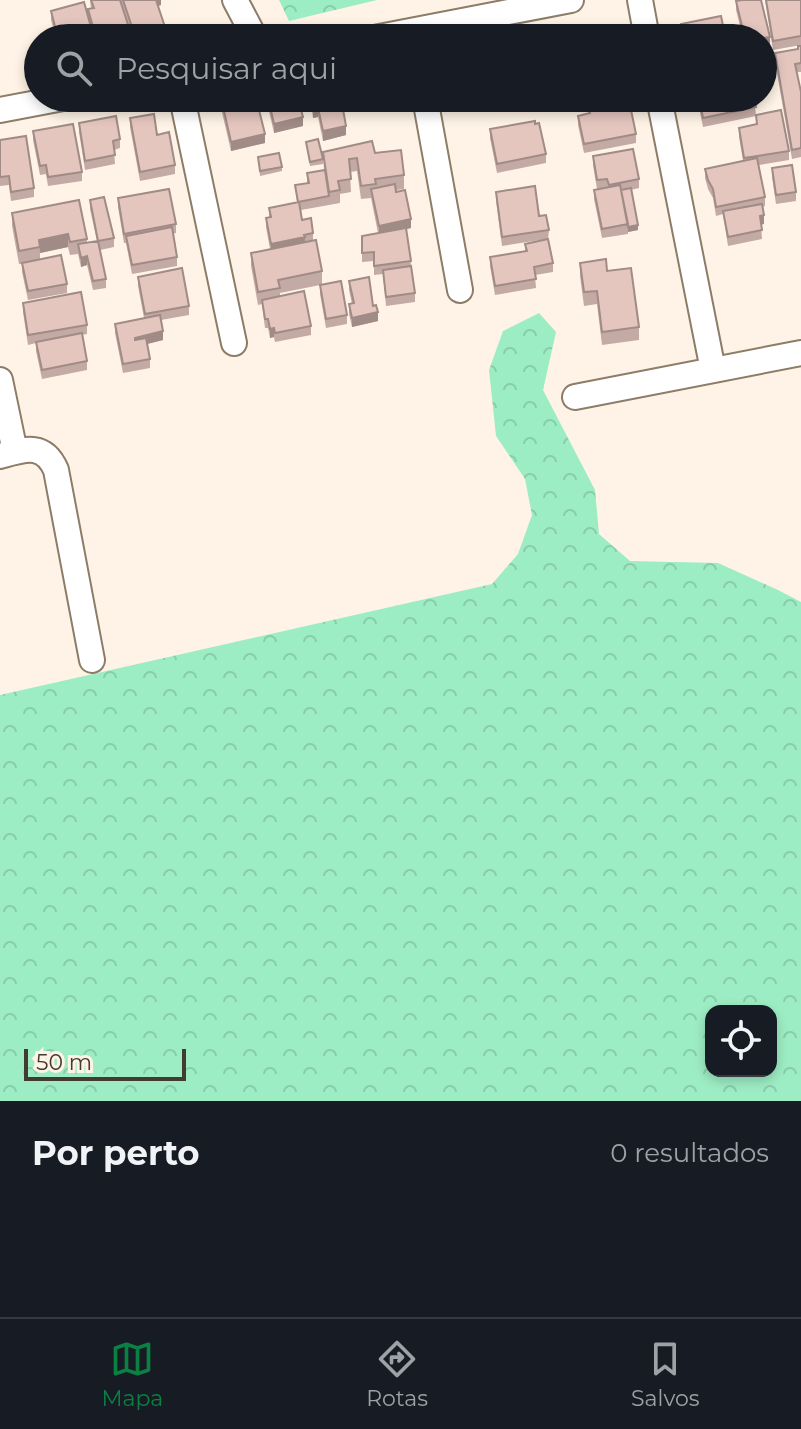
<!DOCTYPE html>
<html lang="pt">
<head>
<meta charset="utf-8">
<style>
	:root { --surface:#171b24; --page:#242831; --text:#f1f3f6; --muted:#9ea1a6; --line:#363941; --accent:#0b8043 }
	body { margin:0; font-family:Montserrat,sans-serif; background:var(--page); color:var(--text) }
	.controls { position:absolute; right:24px; bottom:24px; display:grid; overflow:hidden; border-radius:16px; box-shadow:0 4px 12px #0003 }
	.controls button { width:72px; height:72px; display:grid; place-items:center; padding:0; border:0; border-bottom:2px solid var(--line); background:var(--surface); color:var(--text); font:40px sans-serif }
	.scale { position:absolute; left:24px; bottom:20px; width:162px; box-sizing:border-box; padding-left:8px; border:4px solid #423b32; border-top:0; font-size:22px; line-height:28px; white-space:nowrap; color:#423b32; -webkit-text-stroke:6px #fef3e6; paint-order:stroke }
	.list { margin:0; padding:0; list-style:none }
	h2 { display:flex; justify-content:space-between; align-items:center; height:104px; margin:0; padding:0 32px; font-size:34px }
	h2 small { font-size:26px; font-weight:400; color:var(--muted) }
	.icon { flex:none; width:44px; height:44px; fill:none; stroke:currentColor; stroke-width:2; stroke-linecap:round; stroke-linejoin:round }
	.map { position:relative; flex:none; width:801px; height:1101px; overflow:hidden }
	.search { position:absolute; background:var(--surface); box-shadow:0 4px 12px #0003; left:24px; right:24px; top:24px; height:88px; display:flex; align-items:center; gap:20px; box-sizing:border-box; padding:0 28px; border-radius:44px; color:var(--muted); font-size:30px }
	.sheet { height:216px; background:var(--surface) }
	nav { display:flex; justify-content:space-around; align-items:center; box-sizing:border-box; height:112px; border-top:2px solid var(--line); background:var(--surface); font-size:22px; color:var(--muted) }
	nav a { display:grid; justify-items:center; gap:4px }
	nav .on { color:var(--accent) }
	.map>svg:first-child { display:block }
</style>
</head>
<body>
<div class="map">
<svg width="801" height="1101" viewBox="0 0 801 1101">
	<defs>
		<pattern id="forest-crowns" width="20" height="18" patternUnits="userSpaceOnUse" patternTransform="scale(2)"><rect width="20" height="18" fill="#9dedc4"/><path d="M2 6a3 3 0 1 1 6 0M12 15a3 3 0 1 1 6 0" fill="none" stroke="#88cca9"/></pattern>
	</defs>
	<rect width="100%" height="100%" fill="#fef3e6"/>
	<path fill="url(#forest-crowns)" fill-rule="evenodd" d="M279 0H377L289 21Z
		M539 313 556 332 543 390 595 490 599 534 630 561 718 563 778 590 801 602V1101H0V695L492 584 518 554 532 515 525 479 496 436 489 370 503 331ZM711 1011H771V1071H711Z"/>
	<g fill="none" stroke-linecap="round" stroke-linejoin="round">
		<g stroke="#8c7c68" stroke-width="28">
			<path id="minor" d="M235 0 255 38
				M640 0 647 38
				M374 38 571 0
				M182 98 234 343
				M425 98 460 290
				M659 98 713 370
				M0 110 63 98
				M0 380 15 452
				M575 397 801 353
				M0 456C25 449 44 442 56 470L92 660"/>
		</g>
		<use href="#minor" stroke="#fff" stroke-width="24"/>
	</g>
	<path fill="#c4aaa4" d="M90 0H120L132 38H56L51 20V11L88 17V9H91Z
		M120 0H161V5L158 6 165 36 157 38H132Z
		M765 0H801V45L773 50Z
		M736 1 770 46 763 47V38H734L733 28 740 26 736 10Z
		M801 46V72H797L801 92V157L792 159 775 62V53L798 49Z
		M220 98H256L265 143 231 151 220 104Z
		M266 98H298L303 126 274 133Z
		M310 98H341L346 135 323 141 318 117 313 118Z
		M356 98H386V103L358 108Z
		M470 98H499V100L471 105Z
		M549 98H587V103L551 110Z
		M588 98H641V102L625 105 636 134V143L584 153 578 125V116L588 113V104L606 101 589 103Z
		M697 98H754L756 115 789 151V160L759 165 765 197V206L763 207 764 224H761L762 239 728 246 723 214 716 216 713 198 708 189 705 178V169L743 161 739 137V128L756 124V116L703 127Z
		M130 118 157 135 175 165V174L140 181 130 127Z
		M79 123 120 139V148L114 150 115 164 85 170 79 132Z
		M490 129 546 154V163L497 173 490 138Z
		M33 131 82 172V181L48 186 46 174 40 175 33 140Z
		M0 140 34 188V197L11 201 9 185 0 186Z
		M306 142 323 159V164L310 166Z
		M323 152 375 153 404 175V189L396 190 411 228 406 229 415 293V302L386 306 383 274 374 275V261L362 262V236L378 233 371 198 361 199 357 171 350 172 351 192 340 194V203L301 210 302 220 313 233V241L322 271V284L347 315V324L326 328 320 294V285L280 293V296L311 326V335L275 342 274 337 270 338 268 328H265L262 304 258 305 251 266V253L270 249 266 227V218L269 217V208L297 202 295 185 307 183V173L324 170Z
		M593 156 639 179V188L631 190 638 230 628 232V234L602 238 594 199V190L597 189 593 165Z
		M258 157 282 167V171L260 176Z
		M772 168 796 192V201L776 204 772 177Z
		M496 192 539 216 549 230 548 239 553 263V272L535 275 536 288 495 295 490 266V257L525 252V244L546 239 502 246 496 201Z
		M118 198 176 224V233L173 234 177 257V266L132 274 126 243H124L118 207Z
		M90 200 114 238V247L100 250 106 279V288L93 290 87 265 81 267 78 254 70 255 68 247 40 253V260L67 284V293L28 300 22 272V264H19L12 226V213L87 239V243L97 241 90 209Z
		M580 263 607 271 639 327V340L602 345 597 304 584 306 580 276Z
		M138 277 189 306V315L161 320 163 340 147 344 150 359V368L123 373 115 333V324L144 318 138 286Z
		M349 281 373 306 378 321 352 327 349 314V304H352L349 290Z
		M23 303 87 325V334L82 335 87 361V370L42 379 36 351V343L28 345 23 312Z"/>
	<path fill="#a08b86" d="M155 0H161V5L155 7Z
		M165 27V36L157 38H135V36Z
		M770 37V46L763 47V38Z
		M318 108V117L313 118V109Z
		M303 117V126L274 133V124Z
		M346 126V135L323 141V131Z
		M265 134V143L231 151V142Z
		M764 215V224L760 225V216Z
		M411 219V228L379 235V226Z
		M638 225V230L628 232V227Z
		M68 234V247L40 253 39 240Z
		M305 237V246L271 253V244Z
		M87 256V265L81 267V258Z
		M378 312V321L352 327V318Z
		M274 328V337L270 338V329Z
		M163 331V340L135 347V338Z"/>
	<path fill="#e4c6bf" stroke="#a08b86" stroke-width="2" d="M91 0H120L132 37 128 38H96L88 9 94 8Z
		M123 0H156L165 27 135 36Z
		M742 0H761L770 37 763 38H736L733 28 742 26 736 1Z
		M766 0H801V36L773 41Z
		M84 2 94 38H58L51 11Z
		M721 16 725 35 727 34V38H684L681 24Z
		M616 32 617 38H582Z
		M798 46H801V63L795 64 801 92V148L792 150 775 53 798 49Z
		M221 98H256L265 134 231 142Z
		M268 98H298L303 117 274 124Z
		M311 98H341L346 126 323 131 318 108 313 109Z
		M620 98H624L626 105H630L636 134 584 144 578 116 590 113 588 104Z
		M699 98H754L756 107 703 118Z
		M781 110 789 151 744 158 739 128 757 124 756 115Z
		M154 114 157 135 169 132 175 165 140 172 130 118Z
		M116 116 120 139 113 141 115 155 85 161 79 123Z
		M535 121V124L539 123 546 154 497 164 490 129Z
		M73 124 82 172 48 177 46 165 40 166 33 131Z
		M26 136 34 188 11 192 9 176 0 177V140Z
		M318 139 323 159 310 162 306 142Z
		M372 141 375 153 401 150 404 175 375 179 376 184 361 186 357 158 349 159 351 179 338 181 340 190 329 192 323 152Z
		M633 149 639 179 609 185 607 179 597 180 593 156Z
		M279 153 282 167 260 171 258 157Z
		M757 158 765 197 716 207 713 189 708 180 705 169Z
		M792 165 796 192 776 195 772 168Z
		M325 170 329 196 298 202 295 185 309 183 307 173Z
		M395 184 396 192 405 190 411 219 379 226 371 189Z
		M620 185 628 224 602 229 594 190Z
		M535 186 539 216 546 215 549 230 502 237 496 192Z
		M631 188 638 225 628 227 621 190Z
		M169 189 176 224 124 234 118 198Z
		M104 197 114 238 98 241 106 279 93 281 87 256 81 258 78 244 98 241 90 200Z
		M79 200 87 239 70 242 68 234 39 240 40 247 19 251 12 213Z
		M299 202 302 220 311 218 313 233 304 235 305 237 271 244 266 218 271 217 269 208Z
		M762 204 764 215 760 216 762 230 728 237 723 211Z
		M172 227 177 257 132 265 126 236Z
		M406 228 411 261 374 266V252L362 253V236Z
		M548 239 553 263 534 267 536 279 495 286 490 257 527 251 525 244Z
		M316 240 322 271 278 280 280 288 258 292 251 253Z
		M61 255 67 284 28 291 22 263Z
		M606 259 607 271 631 268 639 327 602 332 597 291 584 292 580 263Z
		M411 266 415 293 386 297 383 270Z
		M182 268 189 306 145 314 138 277Z
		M369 277 373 306 376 305 378 312 352 318 349 304 354 303 349 281Z
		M341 281 347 315 326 319 320 285Z
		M304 291 311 326 275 333 274 328 270 329 268 319H265L262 300Z
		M81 292 87 325 28 335 23 303Z
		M160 315 163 331 135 338V340L146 338 150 359 123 364 115 324Z
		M82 333 87 361 42 370 36 342Z"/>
</svg>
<div class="controls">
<button><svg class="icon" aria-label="locate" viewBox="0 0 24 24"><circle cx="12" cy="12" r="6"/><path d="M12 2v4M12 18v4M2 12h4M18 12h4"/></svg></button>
</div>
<div class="scale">50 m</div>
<div class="search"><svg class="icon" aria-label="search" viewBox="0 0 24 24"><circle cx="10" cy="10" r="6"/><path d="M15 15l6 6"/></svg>Pesquisar aqui</div>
</div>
<section class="sheet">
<h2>Por perto<small>0 resultados</small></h2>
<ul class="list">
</ul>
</section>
<nav>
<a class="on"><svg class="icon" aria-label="map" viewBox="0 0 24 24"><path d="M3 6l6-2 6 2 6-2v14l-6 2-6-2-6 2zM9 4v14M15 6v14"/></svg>Mapa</a>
<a><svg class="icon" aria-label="directions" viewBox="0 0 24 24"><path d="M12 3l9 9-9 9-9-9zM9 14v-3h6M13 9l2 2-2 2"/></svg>Rotas</a>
<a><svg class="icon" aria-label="saved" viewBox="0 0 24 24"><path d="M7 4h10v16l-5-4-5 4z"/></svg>Salvos</a>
</nav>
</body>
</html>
